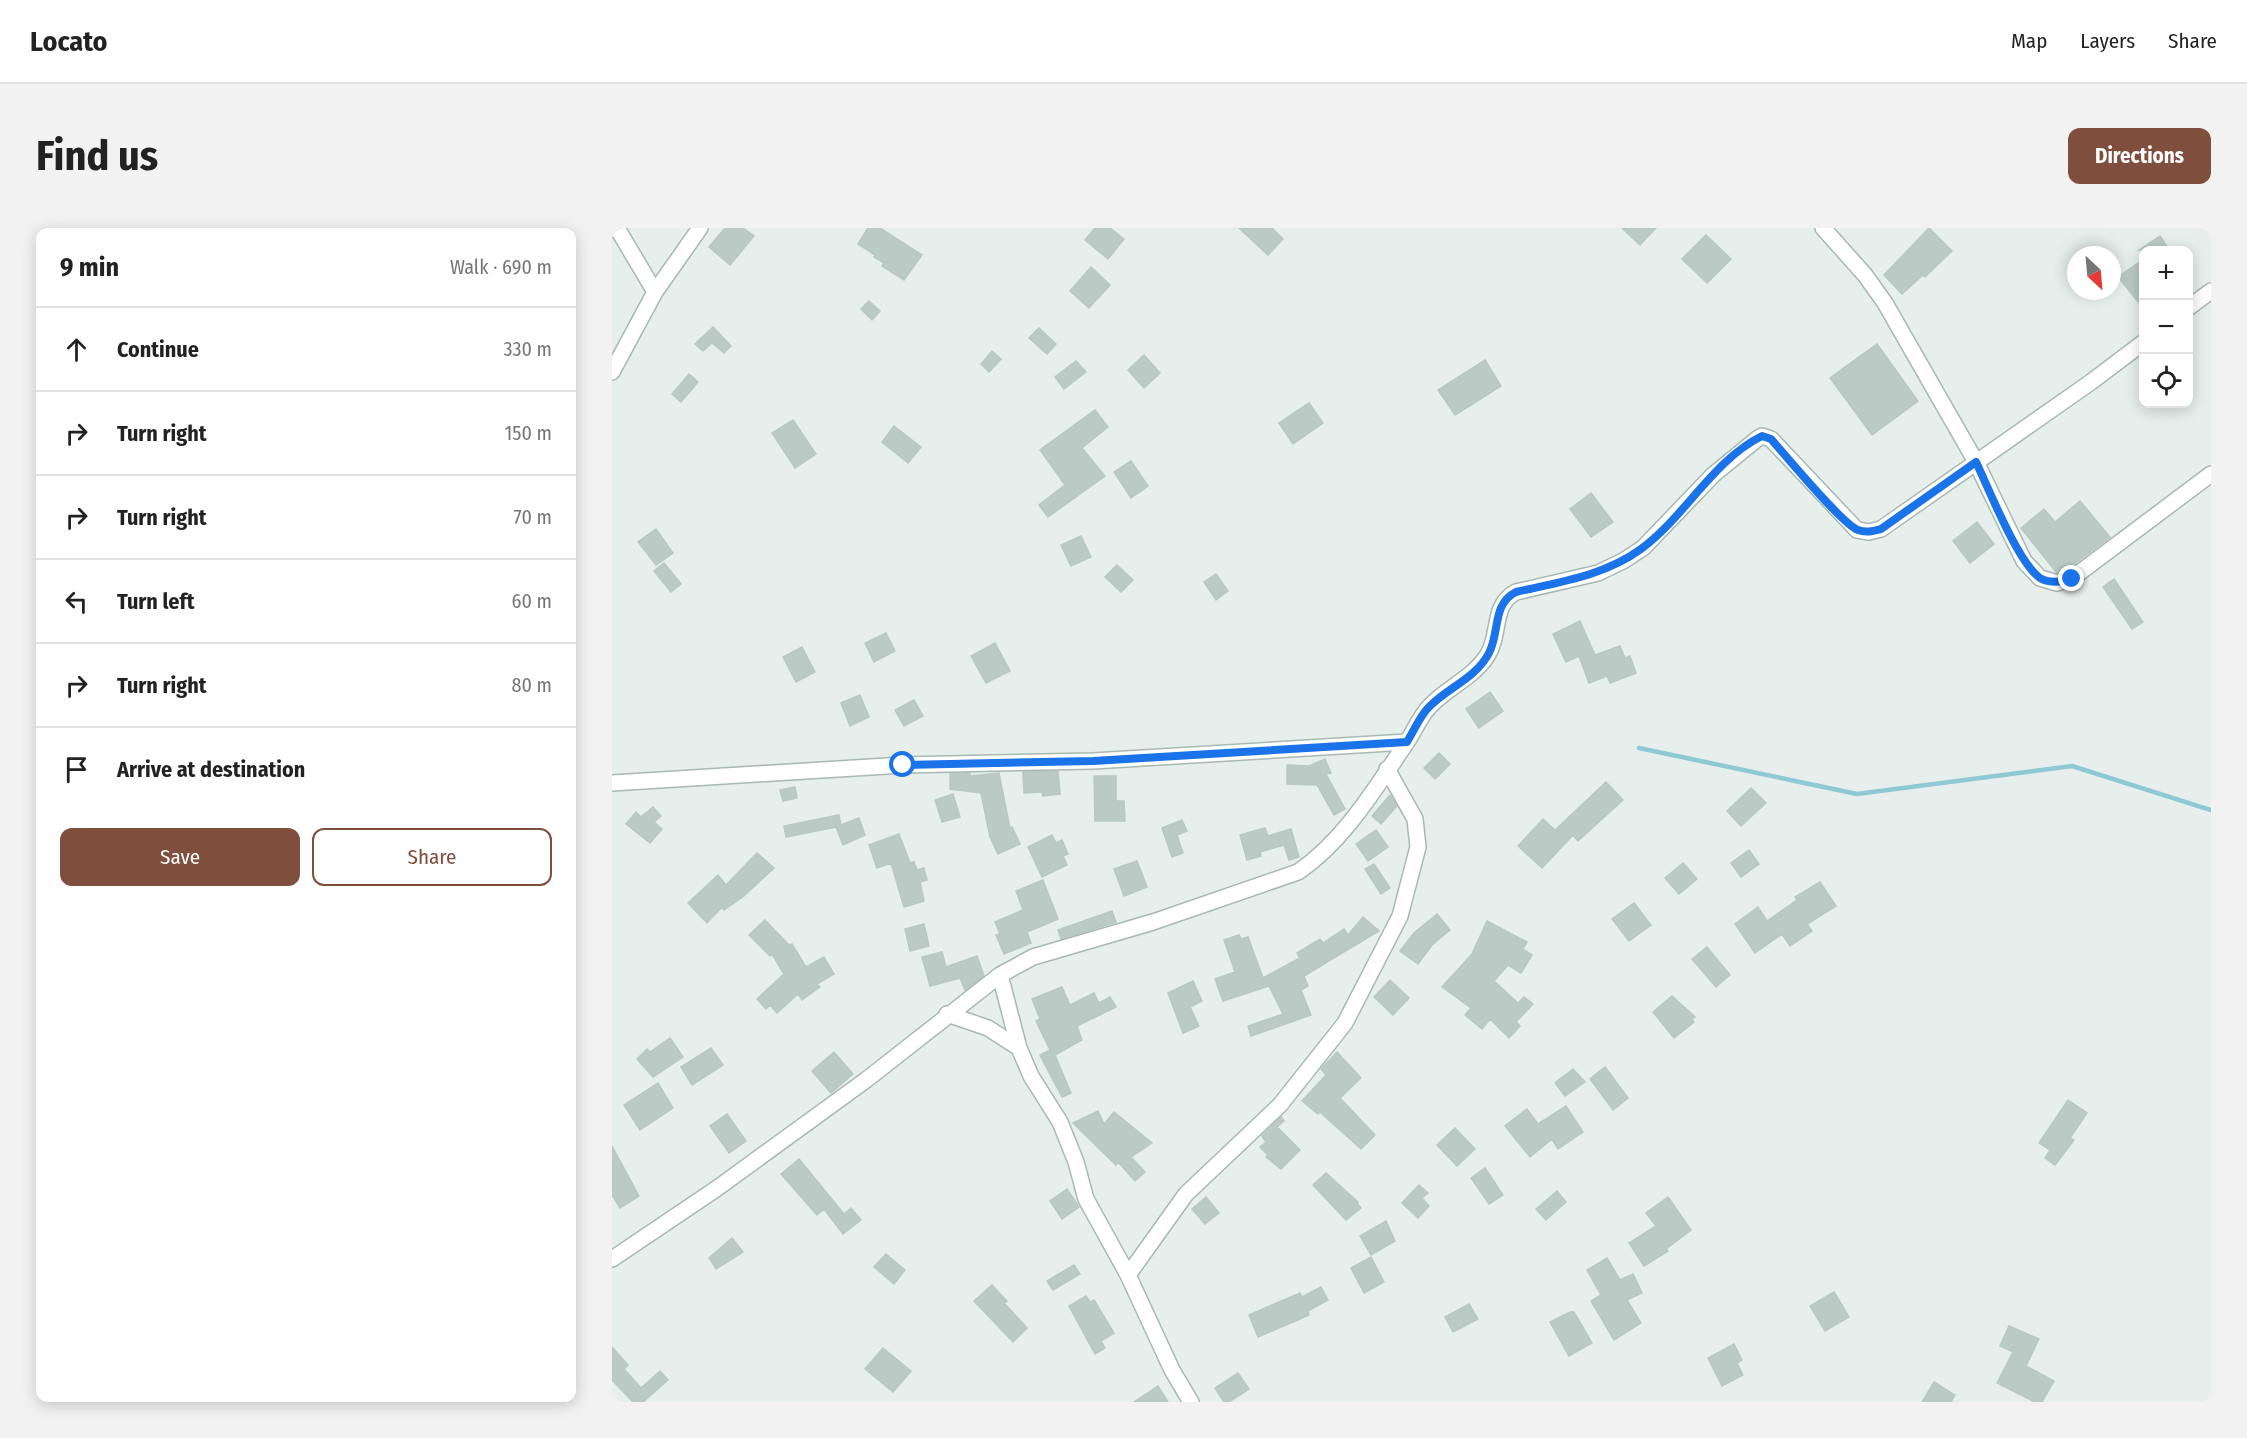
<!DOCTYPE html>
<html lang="en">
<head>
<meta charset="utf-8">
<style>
	:root { --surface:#fff; --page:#f2f2f2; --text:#222; --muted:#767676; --line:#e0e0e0; --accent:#804e3d }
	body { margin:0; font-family:"Fira Sans Condensed",sans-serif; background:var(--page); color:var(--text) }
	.controls { position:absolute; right:18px; top:18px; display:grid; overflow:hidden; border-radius:12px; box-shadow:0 3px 15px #0003 }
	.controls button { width:54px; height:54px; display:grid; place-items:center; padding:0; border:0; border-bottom:2px solid var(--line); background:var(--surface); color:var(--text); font:30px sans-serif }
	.compass { position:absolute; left:1455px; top:18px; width:54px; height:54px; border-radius:50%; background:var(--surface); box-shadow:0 3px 15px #0003; rotate:154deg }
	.stop { position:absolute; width:18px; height:18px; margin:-14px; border:4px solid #1a73e8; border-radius:50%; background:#fff }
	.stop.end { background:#1a73e8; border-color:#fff; box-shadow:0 2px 6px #0008 }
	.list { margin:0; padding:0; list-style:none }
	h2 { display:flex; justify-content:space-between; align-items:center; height:78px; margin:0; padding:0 24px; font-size:26px }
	h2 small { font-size:20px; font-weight:400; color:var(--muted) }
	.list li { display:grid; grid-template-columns:39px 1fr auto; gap:18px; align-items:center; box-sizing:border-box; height:84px; padding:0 24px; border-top:2px solid var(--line) }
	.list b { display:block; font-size:22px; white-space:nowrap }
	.list em { font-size:20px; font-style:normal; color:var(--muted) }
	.actions { display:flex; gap:12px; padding:18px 24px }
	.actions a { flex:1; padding:14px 0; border:2px solid var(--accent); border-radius:12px; text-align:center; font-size:21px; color:var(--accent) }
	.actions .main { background:var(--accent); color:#fff }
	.icon { flex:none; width:33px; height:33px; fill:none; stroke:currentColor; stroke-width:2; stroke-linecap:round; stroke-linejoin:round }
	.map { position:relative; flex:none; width:1599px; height:1174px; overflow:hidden; border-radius:12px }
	header { display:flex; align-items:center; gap:36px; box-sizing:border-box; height:84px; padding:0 30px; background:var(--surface); border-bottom:2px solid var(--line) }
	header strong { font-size:28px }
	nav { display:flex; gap:33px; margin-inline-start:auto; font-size:21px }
	.intro { display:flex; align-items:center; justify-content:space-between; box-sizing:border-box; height:144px; padding:0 36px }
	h1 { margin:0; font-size:42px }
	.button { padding:15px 27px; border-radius:12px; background:var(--accent); color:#fff; font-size:21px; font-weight:700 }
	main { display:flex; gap:36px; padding:0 36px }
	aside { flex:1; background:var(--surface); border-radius:12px; box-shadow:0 3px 15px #0003 }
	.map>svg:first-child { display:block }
</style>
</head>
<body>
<header>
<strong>Locato</strong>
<nav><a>Map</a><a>Layers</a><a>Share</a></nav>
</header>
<div class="intro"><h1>Find us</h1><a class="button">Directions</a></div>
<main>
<aside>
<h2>9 min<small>Walk · 690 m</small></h2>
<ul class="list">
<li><svg class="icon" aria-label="ahead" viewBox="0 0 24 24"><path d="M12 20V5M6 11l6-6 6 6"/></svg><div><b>Continue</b></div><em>330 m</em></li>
<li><svg class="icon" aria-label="right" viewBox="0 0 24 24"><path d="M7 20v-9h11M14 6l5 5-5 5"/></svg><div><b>Turn right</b></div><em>150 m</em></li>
<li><svg class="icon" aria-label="right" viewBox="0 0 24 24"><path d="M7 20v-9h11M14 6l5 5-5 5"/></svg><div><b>Turn right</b></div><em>70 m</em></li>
<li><svg class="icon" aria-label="left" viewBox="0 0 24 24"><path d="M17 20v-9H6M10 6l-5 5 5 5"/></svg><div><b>Turn left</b></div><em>60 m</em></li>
<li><svg class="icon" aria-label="right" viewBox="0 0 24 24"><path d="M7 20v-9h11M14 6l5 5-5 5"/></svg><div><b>Turn right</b></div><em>80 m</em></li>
<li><svg class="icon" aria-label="arrive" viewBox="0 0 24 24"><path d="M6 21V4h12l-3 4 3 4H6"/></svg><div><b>Arrive at destination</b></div></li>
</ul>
<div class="actions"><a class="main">Save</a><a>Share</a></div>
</aside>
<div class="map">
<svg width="1599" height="1174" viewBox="0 0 1599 1174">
	<rect width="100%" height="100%" fill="#e6efeb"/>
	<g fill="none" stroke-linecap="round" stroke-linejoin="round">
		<path stroke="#8ec9d4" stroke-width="4.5" d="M1027 520 1245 566 1460 538 1599 582"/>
	</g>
	<path fill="#bbcac4" stroke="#b8c9c2" stroke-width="1.5" d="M113 0H131L142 8 118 37 97 19Z
		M256 0H268L310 27 292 52 270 38 272 35 262 29 263 27 246 16Z
		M483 0H498L512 11 496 31 473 12Z
		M627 0H660L671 11 656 27Z
		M1010 0H1044L1028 17Z
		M1317 0 1340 23 1313 49 1311 47 1290 66 1272 47Z
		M1094 7 1119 31 1095 55 1070 31Z
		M1548 8 1557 22H1527Z
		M1532 31V81L1506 49Z
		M479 39 498 57 477 80 458 63Z
		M257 73 268 83 260 92 249 81Z
		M101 99 119 118 112 125 100 115 91 123 83 116Z
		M427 100 444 116 435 126 417 110Z
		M1265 116 1306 173 1260 207 1218 150Z
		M380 123 389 131 377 144 369 136Z
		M532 127 548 145 532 160 516 142Z
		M873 132 889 158 843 187 826 162Z
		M464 133 474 144 452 161 443 149Z
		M77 146 86 154 69 174 60 166Z
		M697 175 711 195 681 216 667 195Z
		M483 182 496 199 470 220 493 248 436 289 427 277 453 257 428 222Z
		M181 192 204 226 183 240 160 205Z
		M282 198 309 219 296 235 270 214Z
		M519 233 536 258 519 270 502 244Z
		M979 265 1001 294 979 309 958 281Z
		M1468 273 1498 309 1454 342 1445 345 1409 300 1432 281 1443 294Z
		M1365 294 1382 316 1358 335 1341 313Z
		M44 301 61 325 44 337 26 314Z
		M469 308 479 329 459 338 449 317Z
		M52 335 69 356 59 364 42 343Z
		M505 337 521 352 509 364 493 349Z
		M604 346 616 363 604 372 592 354Z
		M1502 351 1531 394 1520 401 1491 359Z
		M968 393 983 427 1008 418 1013 430 1018 428 1024 445 998 455 995 448 977 455 967 428 954 434 941 406Z
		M274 405 283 423 262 434 253 415Z
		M383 415 398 443 374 455 359 428Z
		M190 419 203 444 184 454 171 429Z
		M878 464 891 483 867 500 854 481Z
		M248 467 257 489 238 498 229 475Z
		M302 472 311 488 292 498 283 482Z
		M827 525 838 536 823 551 812 540Z
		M713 531 719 545 714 546 733 581 722 587 705 557 675 556V537L697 538Z
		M446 543 448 566 431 568 430 564 412 565 411 544Z
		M358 545V548L387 545 398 600 400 599 408 616 386 626 378 609 369 565 338 561V546Z
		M482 548H504V573H512L513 593H483Z
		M994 554 1011 572 966 613 961 607 930 640 906 618 931 591 943 602Z
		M183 559 185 570 171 573 168 562Z
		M1139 560 1154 575 1129 598 1115 583Z
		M341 566 348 589 330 594 323 572Z
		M778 567 785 578 769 596 760 588Z
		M41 579 49 588 42 594 50 601 38 615 14 596 24 584 29 589Z
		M227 587 229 597 247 590 253 607 231 617 224 599 174 609 172 598Z
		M570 592 575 603 565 607 571 625 560 629 550 600Z
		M653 600 656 608 679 601 687 629 677 632 672 617 648 624 649 628 635 632 628 607Z
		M764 602 776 619 756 633 744 616Z
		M287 606 298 635 302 634 305 642 312 640 315 652 308 654 312 673 292 679 279 635 265 640 257 617Z
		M440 607 444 615 450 612 456 626 451 628 455 637 430 649 416 619Z
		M1137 622 1147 636 1129 649 1119 635Z
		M145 625 162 640 132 668 112 682 110 679 95 695 76 675 106 647 114 657Z
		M525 633 535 659 512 668 502 641Z
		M1071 635 1085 651 1067 666 1053 650Z
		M762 636 778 660 769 666 753 641Z
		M431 652 446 691 415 704 419 715 392 726 384 707 388 706 383 694 411 682 404 663Z
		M1208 654 1224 678 1195 696 1200 703 1178 718 1170 706 1143 725 1123 696 1146 679 1155 693 1185 672 1183 669Z
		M1022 675 1039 697 1017 713 1000 691Z
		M500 683 504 694 449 711 446 702Z
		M825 686 838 702 820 717 806 736 788 723 802 705Z
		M751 689 767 703 692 748 696 758 689 762 699 787 639 808 636 798 671 786 657 758 611 773 603 751 623 744 612 712 627 707 629 711 636 709 651 750 688 730 685 725 708 711 711 715 732 701 736 707Z
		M153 692 177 717 180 716 194 739 212 729 222 746 205 756 208 759 190 772 186 766 165 785 158 777 154 781 145 771 172 746 160 726 158 728 137 707Z
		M875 693 915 714 911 721 920 727 909 745 896 737 882 753 906 775 912 769 921 776 904 794 908 798 897 810 878 791 870 801 853 787 859 780 830 759 860 726Z
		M312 696 317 718 298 723 293 701Z
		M1095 719 1118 747 1104 759 1080 731Z
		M330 724 334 739 365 728 372 748 353 762 348 750 318 758 310 729Z
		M778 752 797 770 781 787 762 769Z
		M581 753 590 773 578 779 587 798 571 805 556 765Z
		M450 759 458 777 482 765 487 775 498 769 504 779 465 798 470 812 443 827 459 865 450 869 428 827 438 822 424 793 428 791 420 771Z
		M1060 768 1083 789 1080 791 1082 794 1062 810 1041 784Z
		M58 810 71 829 41 849 25 831 35 821 38 824Z
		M99 820 111 837 80 857 69 839Z
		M222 824 241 846 219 865 200 843Z
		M725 824 749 850 728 870 763 907 749 921 708 884 706 886 690 873 714 847 709 841Z
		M993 839 1016 870 1001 882 978 851Z
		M961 841 973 854 953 868 943 855Z
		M46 855 61 880 28 902 12 877Z
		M1456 872 1475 885 1458 910 1462 912 1443 937 1433 930 1438 922 1427 915Z
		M954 878 971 904 946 921 940 911 918 929 893 898 915 881 926 896Z
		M486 883 492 896 502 884 540 915 519 929 533 944 523 953 506 934 504 937 461 895Z
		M115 886 134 913 117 925 98 898Z
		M669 889 672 893 665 899 688 922 669 941 654 929 656 927 648 919 654 914 650 908Z
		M843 900 863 921 845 938 825 917Z
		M0 918 27 968 8 980 0 967Z
		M187 931 232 986 239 980 249 992 231 1006 212 981 205 987 169 946Z
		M873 940 891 967 877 976 859 950Z
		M714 945 746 974 745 975 749 980 734 992 701 957Z
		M807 957 816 965 810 970 817 978 806 990 790 975Z
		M455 961 467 979 450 991 438 973Z
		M945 963 954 974 934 992 924 981Z
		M594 969 607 985 593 996 580 981Z
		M1056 969 1079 1002 1054 1021 1056 1023 1032 1038 1017 1015 1044 998 1034 985Z
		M774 993 783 1013 759 1027 748 1008Z
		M120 1010 131 1024 104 1041 97 1030Z
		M274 1026 293 1042 282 1056 262 1039Z
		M759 1029 772 1054 752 1065 739 1040Z
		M995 1030 1008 1052 1021 1046 1030 1065 1015 1072 1029 1095 1002 1112 979 1073 989 1067 975 1042Z
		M462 1037 468 1046 441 1062 435 1053Z
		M380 1057 395 1073 392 1075 415 1100 401 1114 362 1073Z
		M709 1059 716 1072 696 1083 697 1087 646 1109 637 1087 688 1065 690 1069Z
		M1222 1064 1237 1089 1213 1103 1198 1078Z
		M474 1068 478 1074 482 1072 502 1105 489 1113 493 1120 483 1126 457 1078Z
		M857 1076 866 1091 841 1104 833 1089Z
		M958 1084H962L980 1115 957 1128 938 1094Z
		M1397 1098 1427 1111 1414 1138 1442 1153 1430 1174H1423L1385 1155 1401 1124 1388 1118Z
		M1122 1116 1130 1132 1125 1135 1131 1147 1110 1158 1096 1130Z
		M0 1119 16 1137 12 1141 29 1160 48 1143 56 1152 31 1174H21L0 1152Z
		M271 1120 299 1143 281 1164 253 1141Z
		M626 1145 637 1161 617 1174H612L603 1160Z
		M1322 1154 1343 1167 1339 1174H1310Z
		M546 1158 556 1174H522Z"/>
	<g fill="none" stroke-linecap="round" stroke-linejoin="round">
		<g stroke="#a8b8b2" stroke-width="18">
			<path id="minor" d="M5 0 43 64
				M1211 0 1253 47 1273 75 1364 234 1412 333 1428 350 1445 355 1459 351 1599 246
				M1576 80 1599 63
				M0 144 43 64 88 0
				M0 555 291 537 481 533 795 514
				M388 747 407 820 419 848 448 894 464 934 474 971 516 1047 560 1142 579 1174
				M335 786 376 800 407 820
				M0 1031 104 961 254 852 388 747 421 729 541 694 686 644C732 613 764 559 795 514 802 503 808 489 817 479 835 459 860 451 875 428 889 407 879 377 904 364L986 345 1011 333 1031 320 1101 247 1145 211 1150 208 1159 211 1245 302 1257 304 1269 301 1479 154 1532 114
				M516 1047 574 966 668 877 733 795 788 688 806 619 803 591 775 541"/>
		</g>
		<use href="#minor" stroke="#fff" stroke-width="15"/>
	</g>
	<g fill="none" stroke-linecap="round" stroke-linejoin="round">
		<path stroke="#1a73e8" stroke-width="8" d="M291 537 481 533 795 514C802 503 808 487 818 478 837 459 864 450 877 425 888 404 880 376 904 364 947 354 992 348 1029 321 1072 290 1101 232 1150 208L1159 211C1174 228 1230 296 1246 302 1254 305 1261 303 1269 301L1364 234C1377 261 1406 335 1428 350 1437 356 1449 354 1460 351"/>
	</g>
</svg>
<div class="controls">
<button>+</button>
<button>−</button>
<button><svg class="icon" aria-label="locate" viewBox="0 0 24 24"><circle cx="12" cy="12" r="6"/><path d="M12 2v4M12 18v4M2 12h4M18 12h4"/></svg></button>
</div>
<svg class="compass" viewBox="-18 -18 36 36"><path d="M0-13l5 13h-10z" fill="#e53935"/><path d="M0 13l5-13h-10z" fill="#767676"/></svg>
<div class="stop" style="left:291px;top:537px"></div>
<div class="stop end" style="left:1460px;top:351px"></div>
</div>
</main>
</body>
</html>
